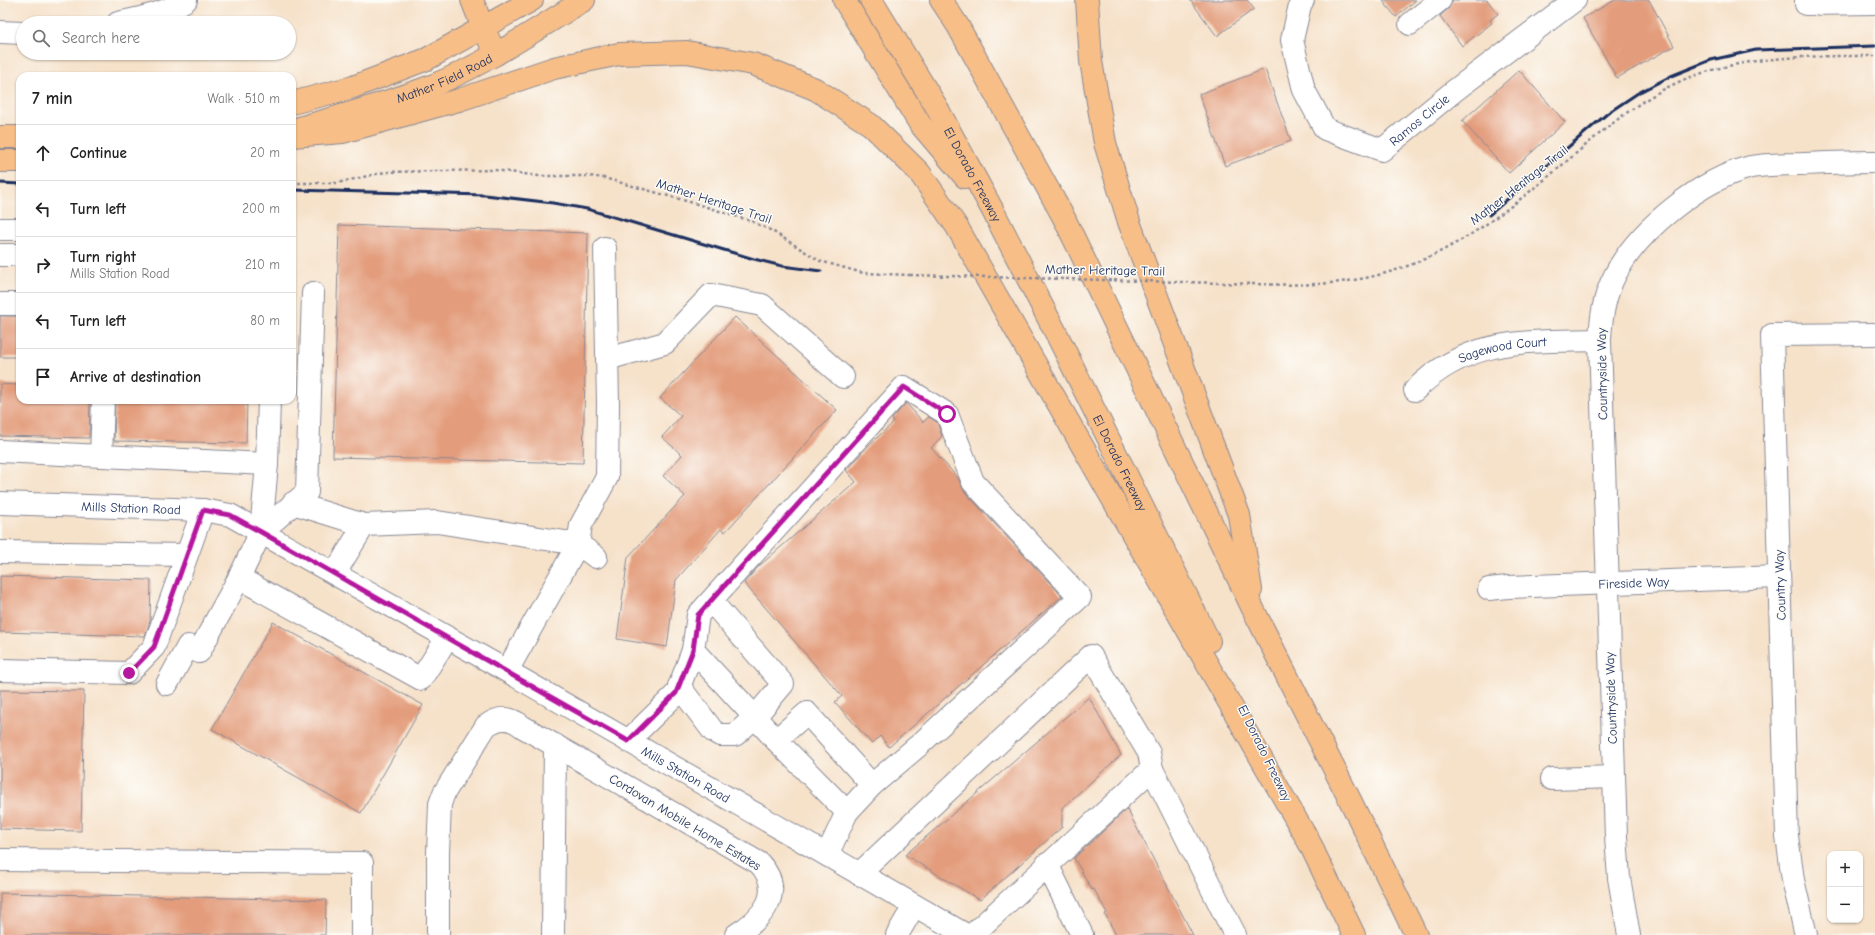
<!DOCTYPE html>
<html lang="en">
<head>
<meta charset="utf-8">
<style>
	:root { --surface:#fff; --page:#f2f2f2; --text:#222; --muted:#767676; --line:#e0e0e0 }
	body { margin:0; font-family:"Comic Neue",sans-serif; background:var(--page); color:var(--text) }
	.controls { position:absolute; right:12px; bottom:12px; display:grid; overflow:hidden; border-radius:8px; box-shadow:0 1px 3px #0004 }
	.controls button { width:36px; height:36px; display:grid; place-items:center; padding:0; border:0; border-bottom:1px solid var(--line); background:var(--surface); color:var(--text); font:20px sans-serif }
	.stop { position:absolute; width:12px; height:12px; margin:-9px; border:3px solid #b5179e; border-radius:50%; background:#fff }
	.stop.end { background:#b5179e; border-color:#fff; box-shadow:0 1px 4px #0008 }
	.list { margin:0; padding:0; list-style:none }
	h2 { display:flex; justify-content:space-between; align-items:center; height:52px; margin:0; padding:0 16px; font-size:17px }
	h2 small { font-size:13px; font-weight:400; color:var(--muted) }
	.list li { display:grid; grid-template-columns:26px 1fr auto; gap:12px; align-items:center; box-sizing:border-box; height:56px; padding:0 16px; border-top:1px solid var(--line) }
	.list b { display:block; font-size:15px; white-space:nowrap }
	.list p { margin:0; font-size:13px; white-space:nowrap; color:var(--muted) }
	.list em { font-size:13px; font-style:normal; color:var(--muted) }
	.icon { flex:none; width:22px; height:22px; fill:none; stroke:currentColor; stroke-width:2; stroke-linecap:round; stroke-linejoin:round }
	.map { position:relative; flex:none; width:1875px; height:935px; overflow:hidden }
	.search { position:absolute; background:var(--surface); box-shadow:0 1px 3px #0004; left:16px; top:16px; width:280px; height:44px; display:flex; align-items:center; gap:10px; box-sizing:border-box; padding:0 14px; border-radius:22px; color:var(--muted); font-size:15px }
	.panel { position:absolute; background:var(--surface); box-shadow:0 1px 3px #0004; left:16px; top:72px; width:280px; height:332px; border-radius:12px }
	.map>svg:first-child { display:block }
</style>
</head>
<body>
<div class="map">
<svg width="1875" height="935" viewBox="0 0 1875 935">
	<rect width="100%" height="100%" fill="#fdfcf7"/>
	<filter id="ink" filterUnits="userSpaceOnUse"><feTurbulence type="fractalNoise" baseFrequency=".025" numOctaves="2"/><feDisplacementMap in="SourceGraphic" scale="8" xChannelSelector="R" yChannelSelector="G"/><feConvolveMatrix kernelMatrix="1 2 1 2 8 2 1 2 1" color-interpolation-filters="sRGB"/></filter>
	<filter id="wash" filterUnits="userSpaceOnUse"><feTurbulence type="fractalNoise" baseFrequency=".012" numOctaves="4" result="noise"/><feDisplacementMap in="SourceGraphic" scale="16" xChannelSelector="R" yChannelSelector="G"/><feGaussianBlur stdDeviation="0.9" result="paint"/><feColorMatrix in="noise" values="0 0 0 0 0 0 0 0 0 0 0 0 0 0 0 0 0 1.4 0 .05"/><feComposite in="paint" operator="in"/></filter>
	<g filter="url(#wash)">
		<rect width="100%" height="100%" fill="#f6e1c9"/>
		<g id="blocks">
			<path fill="#e39c7b" d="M1190 0H1247L1254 9 1217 36Z
				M1382 0H1416L1396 17Z
				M1453 0H1487L1498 14 1490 20 1492 23 1462 46 1440 16 1448 9Z
				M1615 0H1649L1674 46 1617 78 1583 18Z
				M1265 69 1291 141 1225 166 1199 94Z
				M1519 70 1565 122 1509 173 1462 121Z
				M339 225 588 233 583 463 333 457Z
				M0 316H20V357H0Z
				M735 317 837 410 725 532 721 529 676 580 667 647 617 639 628 557 685 496 663 476 682 455 662 437 681 416 660 398Z
				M0 384 20 385V400H90L89 438 0 436Z
				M115 400H247L246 443 114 441Z
				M906 403 923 422 929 417 937 422 942 436 931 448 958 478 964 491 1062 596 889 747 880 736 872 744 835 702 842 696 744 583 758 567 856 482 846 470 869 445 894 422 892 419Z
				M0 576 151 580 150 621 145 636 0 632Z
				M273 622 423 705 361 813 212 729Z
				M0 690 84 691 81 831 0 829Z
				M1089 697 1121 755 1062 808V827L980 900 905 855Z
				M1127 809 1193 935H1116L1105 914 1107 913 1094 889 1092 890 1074 858Z
				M0 893 326 900 325 935H0Z"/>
		</g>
	</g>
	<g filter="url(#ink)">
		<use href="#blocks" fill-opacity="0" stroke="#888894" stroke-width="1"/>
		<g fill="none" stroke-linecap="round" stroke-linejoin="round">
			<g stroke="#888894" stroke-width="24">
				<g id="minor">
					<path id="s1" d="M1303 0 1300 5 1292 40 1304 90 1325 129 1382 150 1454 91 1575 0"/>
					<path d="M1806 0V4L1875 3"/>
					<path d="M118 23C141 18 166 13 186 0"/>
					<path d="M1410 24 1440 0"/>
					<path d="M0 32 23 33"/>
					<path d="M0 229H20"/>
					<path d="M0 255H20"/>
					<path d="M0 304H20"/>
					<path d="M607 359 665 343 711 295 762 305 843 377"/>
					<path id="s2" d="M1415 390C1469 336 1530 342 1600 340"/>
					<path d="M0 451 267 464"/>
					<path d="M101 456 103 400"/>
					<path id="s3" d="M0 503 203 510 230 515 507 671 966 935"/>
					<path d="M293 503 364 525 437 522 578 544 596 557"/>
					<path d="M261 532 307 492 313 293"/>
					<path d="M0 552 186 555"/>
					<path d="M335 573 364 525"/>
					<path d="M239 578 421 679 447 638"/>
					<path id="s4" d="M1489 589 1508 587 1779 577"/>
					<path d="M693 650 776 740 847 812"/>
					<path d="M0 670 129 673 154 647 203 510"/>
					<path d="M507 671 578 544 581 525 607 477 608 404 605 248"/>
					<path d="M167 684 188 646 199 652 239 578 261 532 267 464 269 400"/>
					<path d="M679 686 713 731 720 735H735L755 717 783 684 711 601"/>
					<path d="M776 740 807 713 872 785"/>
					<path d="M628 741 677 693 693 650 698 615 904 387 947 414 973 482 1080 597 918 746 872 785 847 812 827 855"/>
					<path d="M1552 779 1614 777"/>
					<path d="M0 860 362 863V935"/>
					<path d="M1047 864 1082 935"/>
					<path d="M859 874 1091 656 1149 753 1152 769 1235 935"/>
					<path d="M438 935V853L440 804 444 793 486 726C499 716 511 717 523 727L759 863C786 892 763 918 736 935"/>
					<path d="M553 935 555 745"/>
					<path d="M897 935 914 906"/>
					<path d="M972 935 1152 769"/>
					<path d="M1629 935 1619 878 1616 837 1600 340C1601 317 1604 296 1615 275 1638 230 1701 179 1751 167 1768 164 1785 164 1802 164 1827 163 1851 162 1875 162"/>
					<path d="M1806 935 1793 880 1787 836 1772 335 1875 334"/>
				</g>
			</g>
			<g stroke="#888894" stroke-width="24">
				<g id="major">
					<path d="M292 103 353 87 427 59 532 0"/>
					<path id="s5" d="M292 130C339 117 388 103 434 85 487 63 535 30 584 0"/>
					<path d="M0 137H20"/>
					<path d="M0 161H20"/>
				</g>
			</g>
			<g stroke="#888894" stroke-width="24">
				<g id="highway">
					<path d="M472 0 483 28 496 54"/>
					<path d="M844 0 920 124 965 177"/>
					<path id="s6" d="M871 0 936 106 992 209 1056 333 1209 641"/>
					<path d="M941 0 958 26 1064 218 1255 613 1351 802 1416 935"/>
					<path d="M1087 0 1091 61 1105 143 1129 222 1239 515 1251 590"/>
					<path d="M292 136 343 132 459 100 554 68 619 54 687 52 753 64 815 89 871 125 919 172 957 227 1313 849"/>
					<path d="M1306 836 1354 935"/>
				</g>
			</g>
			<path stroke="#888894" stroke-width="2.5" stroke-dasharray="3 3" stroke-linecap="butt" d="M292 183H337L385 172 495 170 539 176H589L604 178 697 204 751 221 772 231 820 261 863 273 910 275
				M1222 283C1264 284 1306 287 1348 281 1432 269 1491 224 1555 171 1595 138 1634 101 1683 80 1744 55 1811 56 1875 56"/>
			<use href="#minor" stroke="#fff" stroke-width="22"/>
			<use href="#major" stroke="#f7be88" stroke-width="22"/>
			<use href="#highway" stroke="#f7be88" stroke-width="22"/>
			<path stroke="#1b2f5e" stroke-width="3" d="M0 183 20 184
				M292 190 485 195 553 203 587 209 754 259 782 266 821 271
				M1489 215 1608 113 1638 93 1671 76 1711 60 1756 50 1875 46"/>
			<path stroke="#888894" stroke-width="2.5" stroke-dasharray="3 3" stroke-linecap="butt" d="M910 275 1222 283"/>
		</g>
	</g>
	<g fill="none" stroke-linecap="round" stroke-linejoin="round" filter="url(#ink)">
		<path stroke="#b5179e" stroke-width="5" d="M129 673 154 647 203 510 230 515 261 532 628 741 676 693 693 650 698 615 904 387 947 414"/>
	</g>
	<g text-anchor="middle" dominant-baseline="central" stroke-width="3" stroke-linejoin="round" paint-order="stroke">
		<g font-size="13" fill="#1b2f5e" stroke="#fdfcf7">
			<text stroke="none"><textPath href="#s5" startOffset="161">Mather Field Road</textPath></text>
			<text stroke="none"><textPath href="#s1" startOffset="246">Ramos Circle</textPath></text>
			<text stroke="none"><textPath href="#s6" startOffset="202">El Dorado Freeway</textPath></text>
			<text transform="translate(1519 185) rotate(-38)">Mather Heritage Trail</text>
			<text transform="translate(714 201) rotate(18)">Mather Heritage Trail</text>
			<text transform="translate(1105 270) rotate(1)">Mather Heritage Trail</text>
			<text stroke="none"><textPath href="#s2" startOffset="99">Sagewood Court</textPath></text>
			<text transform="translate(1602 374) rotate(-91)">Countryside Way</text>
			<text stroke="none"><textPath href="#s6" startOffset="526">El Dorado Freeway</textPath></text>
			<text stroke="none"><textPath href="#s3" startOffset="131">Mills Station Road</textPath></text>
			<text stroke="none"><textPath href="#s4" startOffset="145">Fireside Way</textPath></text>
			<text transform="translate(1780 585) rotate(-92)">Country Way</text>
			<text transform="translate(1611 698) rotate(-92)">Countryside Way</text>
			<text transform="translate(1265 753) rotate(64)">El Dorado Freeway</text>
			<text stroke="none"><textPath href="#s3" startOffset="755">Mills Station Road</textPath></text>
			<text transform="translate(685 822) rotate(31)">Cordovan Mobile Home Estates</text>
		</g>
	</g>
</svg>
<div class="controls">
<button>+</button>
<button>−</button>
</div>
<div class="stop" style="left:947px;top:414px"></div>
<div class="stop end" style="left:129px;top:673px"></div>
<div class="search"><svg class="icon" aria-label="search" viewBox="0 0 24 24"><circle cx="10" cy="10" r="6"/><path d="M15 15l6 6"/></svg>Search here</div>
<section class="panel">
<h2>7 min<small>Walk · 510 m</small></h2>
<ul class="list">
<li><svg class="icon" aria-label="ahead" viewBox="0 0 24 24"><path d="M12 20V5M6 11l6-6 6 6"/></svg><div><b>Continue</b></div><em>20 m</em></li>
<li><svg class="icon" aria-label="left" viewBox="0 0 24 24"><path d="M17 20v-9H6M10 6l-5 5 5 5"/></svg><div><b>Turn left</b></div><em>200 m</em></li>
<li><svg class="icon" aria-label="right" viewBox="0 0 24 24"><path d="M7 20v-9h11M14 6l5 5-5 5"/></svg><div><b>Turn right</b><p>Mills Station Road</p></div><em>210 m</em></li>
<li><svg class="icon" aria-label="left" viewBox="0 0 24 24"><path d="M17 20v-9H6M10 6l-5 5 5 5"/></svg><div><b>Turn left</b></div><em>80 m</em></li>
<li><svg class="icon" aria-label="arrive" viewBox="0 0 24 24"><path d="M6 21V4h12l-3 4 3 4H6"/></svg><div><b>Arrive at destination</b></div></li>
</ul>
</section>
</div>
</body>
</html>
